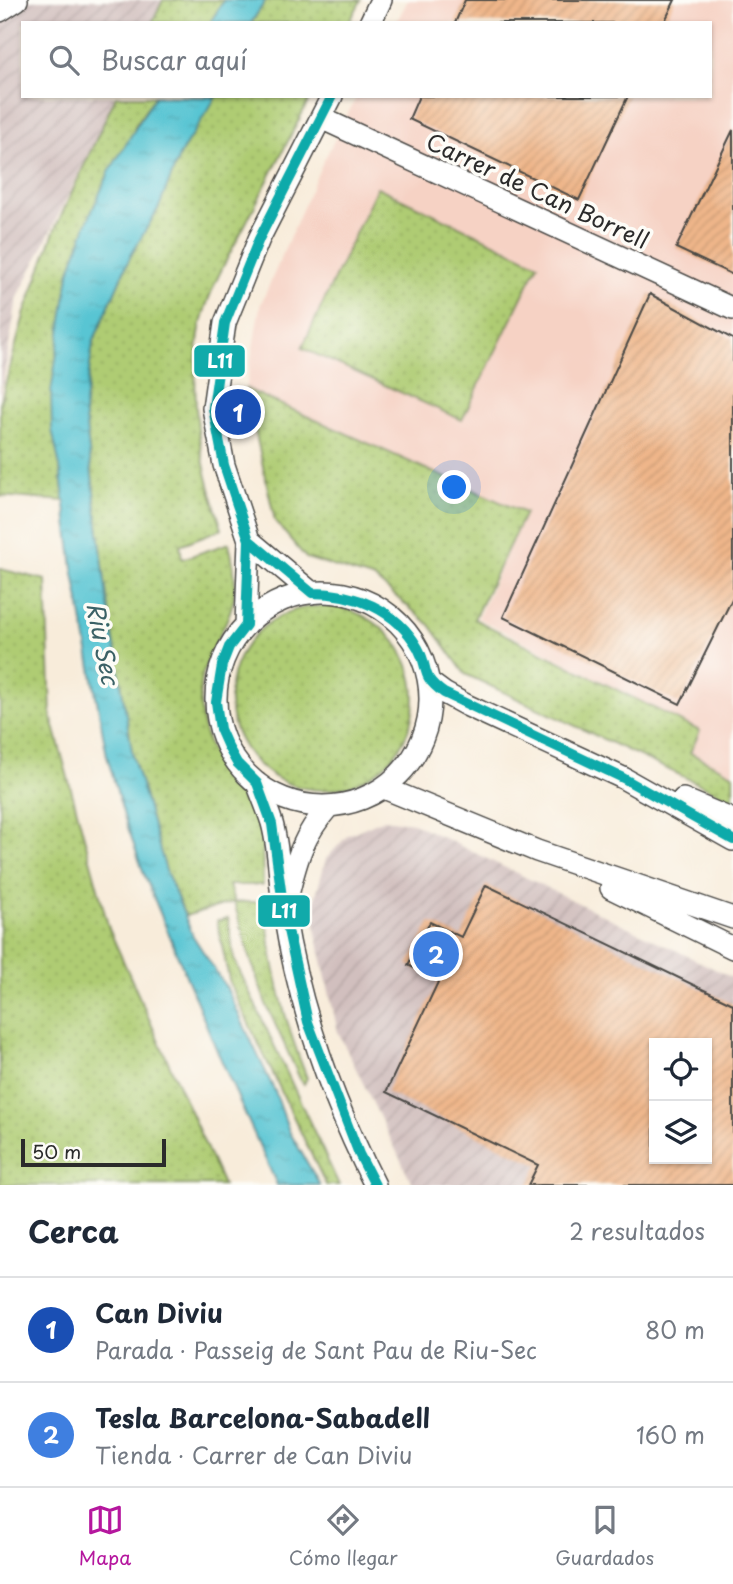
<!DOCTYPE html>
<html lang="es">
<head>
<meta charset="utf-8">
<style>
	:root { --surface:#fff; --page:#f6f6f7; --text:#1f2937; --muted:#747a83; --line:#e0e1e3; --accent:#b5179e }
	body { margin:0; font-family:"Playpen Sans",sans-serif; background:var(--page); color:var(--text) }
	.controls { position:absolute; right:21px; bottom:21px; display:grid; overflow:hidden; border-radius:0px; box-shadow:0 2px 5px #0004 }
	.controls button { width:63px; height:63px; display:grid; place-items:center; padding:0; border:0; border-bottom:2px solid var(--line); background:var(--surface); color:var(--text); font:35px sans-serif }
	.scale { position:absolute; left:21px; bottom:18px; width:145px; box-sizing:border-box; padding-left:7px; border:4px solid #2b2b2b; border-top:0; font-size:19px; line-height:24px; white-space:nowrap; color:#2b2b2b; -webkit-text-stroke:5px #fdfcf7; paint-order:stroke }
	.you { position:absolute; left:455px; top:488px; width:24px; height:24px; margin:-18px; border:5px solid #fff; border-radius:50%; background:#1a73e8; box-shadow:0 0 0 10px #1a73e833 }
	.badge { display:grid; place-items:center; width:46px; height:46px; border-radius:50%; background:var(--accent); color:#fff; font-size:23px; font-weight:700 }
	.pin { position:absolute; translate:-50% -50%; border:4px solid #fff; box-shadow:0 2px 7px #0006 }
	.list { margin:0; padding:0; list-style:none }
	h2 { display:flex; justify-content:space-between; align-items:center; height:91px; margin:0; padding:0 28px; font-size:30px }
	h2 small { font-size:23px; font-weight:400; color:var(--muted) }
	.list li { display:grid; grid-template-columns:46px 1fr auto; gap:21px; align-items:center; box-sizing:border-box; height:105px; padding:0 28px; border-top:2px solid var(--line) }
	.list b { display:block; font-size:26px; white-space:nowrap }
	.list p { margin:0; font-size:23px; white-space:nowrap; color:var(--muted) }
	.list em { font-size:23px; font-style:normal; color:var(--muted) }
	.icon { flex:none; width:38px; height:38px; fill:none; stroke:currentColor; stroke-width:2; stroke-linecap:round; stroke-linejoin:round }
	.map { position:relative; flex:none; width:733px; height:1185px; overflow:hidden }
	.search { position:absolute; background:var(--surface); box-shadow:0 2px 5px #0004; left:21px; right:21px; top:21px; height:77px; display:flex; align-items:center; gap:18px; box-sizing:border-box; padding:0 24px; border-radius:0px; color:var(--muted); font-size:26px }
	.sheet { height:301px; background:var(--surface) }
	nav { display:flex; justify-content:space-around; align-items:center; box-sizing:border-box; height:98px; border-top:2px solid var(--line); background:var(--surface); font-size:19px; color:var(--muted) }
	nav a { display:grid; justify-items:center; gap:4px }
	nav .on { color:var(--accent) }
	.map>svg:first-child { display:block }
</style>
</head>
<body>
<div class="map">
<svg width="733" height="1185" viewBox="0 0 733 1185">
	<defs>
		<pattern id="industrial-furrows" width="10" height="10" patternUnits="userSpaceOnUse" patternTransform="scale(1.75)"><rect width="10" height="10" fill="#d1bfbe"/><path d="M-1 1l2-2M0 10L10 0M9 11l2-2" fill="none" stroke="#b4a4a3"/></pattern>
		<pattern id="grass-dots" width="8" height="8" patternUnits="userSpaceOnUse" patternTransform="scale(1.75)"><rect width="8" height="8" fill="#afcc73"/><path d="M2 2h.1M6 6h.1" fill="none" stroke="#97af64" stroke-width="1.8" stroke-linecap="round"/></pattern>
		<pattern id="water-ripples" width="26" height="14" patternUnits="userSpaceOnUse" patternTransform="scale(1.75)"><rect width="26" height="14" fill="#59c5d3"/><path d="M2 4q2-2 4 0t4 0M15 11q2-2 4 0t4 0" fill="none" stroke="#4ea9b5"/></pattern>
		<pattern id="building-hatch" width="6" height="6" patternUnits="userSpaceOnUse" patternTransform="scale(1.75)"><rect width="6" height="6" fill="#efb68a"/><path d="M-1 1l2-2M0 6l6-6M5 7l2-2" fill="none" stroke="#cd9d77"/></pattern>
	</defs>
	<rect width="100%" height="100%" fill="#fdfcf7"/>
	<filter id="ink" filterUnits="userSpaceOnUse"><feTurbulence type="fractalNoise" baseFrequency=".0143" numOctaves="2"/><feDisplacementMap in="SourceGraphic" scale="14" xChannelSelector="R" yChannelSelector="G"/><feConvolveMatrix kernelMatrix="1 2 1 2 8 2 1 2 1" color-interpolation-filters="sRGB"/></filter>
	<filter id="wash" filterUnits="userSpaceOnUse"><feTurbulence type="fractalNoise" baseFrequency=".00686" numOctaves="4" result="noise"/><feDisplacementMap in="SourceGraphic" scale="28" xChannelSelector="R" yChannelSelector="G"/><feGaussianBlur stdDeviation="1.57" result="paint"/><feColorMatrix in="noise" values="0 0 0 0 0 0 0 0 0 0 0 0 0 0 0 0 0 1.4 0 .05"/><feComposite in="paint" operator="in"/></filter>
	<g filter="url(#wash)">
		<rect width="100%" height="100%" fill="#f8ecda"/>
		<path fill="#f6d2c4" d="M408 0H733V774L690 753 700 731 478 618 525 513 246 389 260 306 321 166 357 96H710V23H396Z"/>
		<path fill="url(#industrial-furrows)" fill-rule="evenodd" d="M0 0H164L153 23H23V96H117L17 299 0 398Z
			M384 819 413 823 733 978V1185H413L338 1032 317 938 313 906 326 859 348 835ZM654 1043H707V1159H654Z"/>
		<path fill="url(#grass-dots)" stroke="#6d7c4f" stroke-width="2" d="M163 0H224L210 23H152Z
			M266 0H361L349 23H251Z
			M116 96H155L135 126 60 467 64 501 0 496V404L24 315 55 229Z
			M216 96H311C289 139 267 182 245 225 227 259 205 296 199 334 189 405 200 462 222 529L180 545 182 559 229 543C233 560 237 580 234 597 228 630 201 657 200 692 200 721 207 751 225 773 236 788 254 801 259 821 264 841 262 864 263 885H229L234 902H265C271 965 283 1019 307 1078L304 1084 300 1079 266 1004 249 955 234 902 185 916 166 871 133 757 107 598 84 410 93 342 130 257 159 207 180 154Z
			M377 187 538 264 462 420 302 348Z
			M246 389 525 513 474 619 700 731 690 753 733 774V800L465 674 430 625 375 579 306 558 275 521Z
			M0 569 46 580 51 715 109 929 223 1185H0Z
			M230 698a92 92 0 1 1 184 0a92 92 0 1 1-184 0Z
			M228 918 234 959 339 1185H326L230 984 217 921Z"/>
		<path fill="url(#water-ripples)" stroke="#42787f" stroke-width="2" d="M224 0H266L251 23H210Z
			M155 96 216 97 180 154 159 207 130 257 93 342 84 410 107 598 133 757 166 871 193 936 227 989 276 1094 289 1131 320 1185H277L215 1046 144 874 124 816 107 756 73 568 60 467 52 430 51 392 69 274 87 222 109 172Z"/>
		<g id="blocks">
			<path fill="url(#building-hatch)" fill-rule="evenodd" d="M465 0H675L664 23H455Z
				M419 96H628L579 200 409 119Z
				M733 130V275L676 248Z
				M650 294 733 339V597L680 704 503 617Z
				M486 885 733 1004V1185H528L538 1165 386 1092 439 980 408 965 430 922 461 937ZM654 1043H707V1159H654Z"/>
		</g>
	</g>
	<g filter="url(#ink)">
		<use href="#blocks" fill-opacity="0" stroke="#4a4845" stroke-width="2"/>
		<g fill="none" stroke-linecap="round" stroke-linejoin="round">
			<g stroke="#4a4845" stroke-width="24">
				<path id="minor" d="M0 11 17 0
					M370 23 381 0
					M321 118 733 309
					M249 540 312 593
					M216 699a107 107 0 1 1 214 0a107 107 0 1 1-214 0Z
					M246 625 249 540 224 465 213 408 225 323 259 239 332 96
					M429 682 444 693 466 705 623 778 733 840
					M257 783C262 796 268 810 272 823 280 852 279 883 284 913 299 1007 332 1100 375 1185
					M384 788 537 851 733 918
					M683 799 733 820
					M611 888 733 948
					M288 895C297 857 303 836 329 806"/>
			</g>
			<use href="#minor" stroke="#fff" stroke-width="21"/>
			<g stroke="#fdfcf7" stroke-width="16">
				<path id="bus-1" d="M332 96 259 239 225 323 213 408 224 465 249 540 246 625 229 647 222 665 216 702 220 729 228 747 237 763 257 783 272 824 284 912 308 1022 359 1154 375 1185
					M235 499 249 540 312 593C354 593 396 609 418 648 430 670 419 675 444 693L623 778 733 840"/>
			</g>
			<use href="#bus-1" stroke="#1aa" stroke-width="10"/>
		</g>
	</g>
	<g text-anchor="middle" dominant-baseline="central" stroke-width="7" stroke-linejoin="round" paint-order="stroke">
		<g font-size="23" fill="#2b2b2b" stroke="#fdfcf7">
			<text transform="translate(538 190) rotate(25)">Carrer de Can Borrell</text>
		</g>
		<g font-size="24" font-style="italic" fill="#3b6166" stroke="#fdfcf7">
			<text transform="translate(104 643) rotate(79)">Riu Sec</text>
		</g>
	</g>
	<g stroke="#fdfcf7" stroke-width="2.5">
		<rect x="193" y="344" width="53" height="34" rx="7" fill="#1aa"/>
		<rect x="257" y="894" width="54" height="34" rx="7" fill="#1aa"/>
	</g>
	<g font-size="19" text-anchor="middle" font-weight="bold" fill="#fff">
		<text x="220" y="368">L11</text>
		<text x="284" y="918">L11</text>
	</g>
</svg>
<div class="controls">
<button><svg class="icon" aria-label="locate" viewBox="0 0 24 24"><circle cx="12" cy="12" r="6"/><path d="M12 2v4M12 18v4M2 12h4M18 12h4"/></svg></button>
<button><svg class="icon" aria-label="layers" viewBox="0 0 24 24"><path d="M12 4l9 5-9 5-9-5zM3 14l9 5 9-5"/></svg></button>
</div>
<div class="scale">50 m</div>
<div class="you"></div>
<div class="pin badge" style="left:238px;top:412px;background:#1a4fb4">1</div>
<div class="pin badge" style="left:436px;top:954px;background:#3f7fe0">2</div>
<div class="search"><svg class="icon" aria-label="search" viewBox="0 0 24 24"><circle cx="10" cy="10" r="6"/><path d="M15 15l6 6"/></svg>Buscar aquí</div>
</div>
<section class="sheet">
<h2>Cerca<small>2 resultados</small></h2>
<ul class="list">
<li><span class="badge" style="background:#1a4fb4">1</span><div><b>Can Diviu</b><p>Parada · Passeig de Sant Pau de Riu-Sec</p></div><em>80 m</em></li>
<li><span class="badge" style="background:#3f7fe0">2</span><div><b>Tesla Barcelona-Sabadell</b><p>Tienda · Carrer de Can Diviu</p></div><em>160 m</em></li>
</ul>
</section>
<nav>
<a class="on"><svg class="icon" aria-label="map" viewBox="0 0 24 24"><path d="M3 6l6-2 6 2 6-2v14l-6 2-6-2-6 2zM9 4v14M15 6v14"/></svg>Mapa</a>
<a><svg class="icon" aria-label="directions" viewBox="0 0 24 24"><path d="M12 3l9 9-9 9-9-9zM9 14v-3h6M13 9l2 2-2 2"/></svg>Cómo llegar</a>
<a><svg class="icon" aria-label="saved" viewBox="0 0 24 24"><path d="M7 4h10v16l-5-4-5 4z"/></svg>Guardados</a>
</nav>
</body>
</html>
